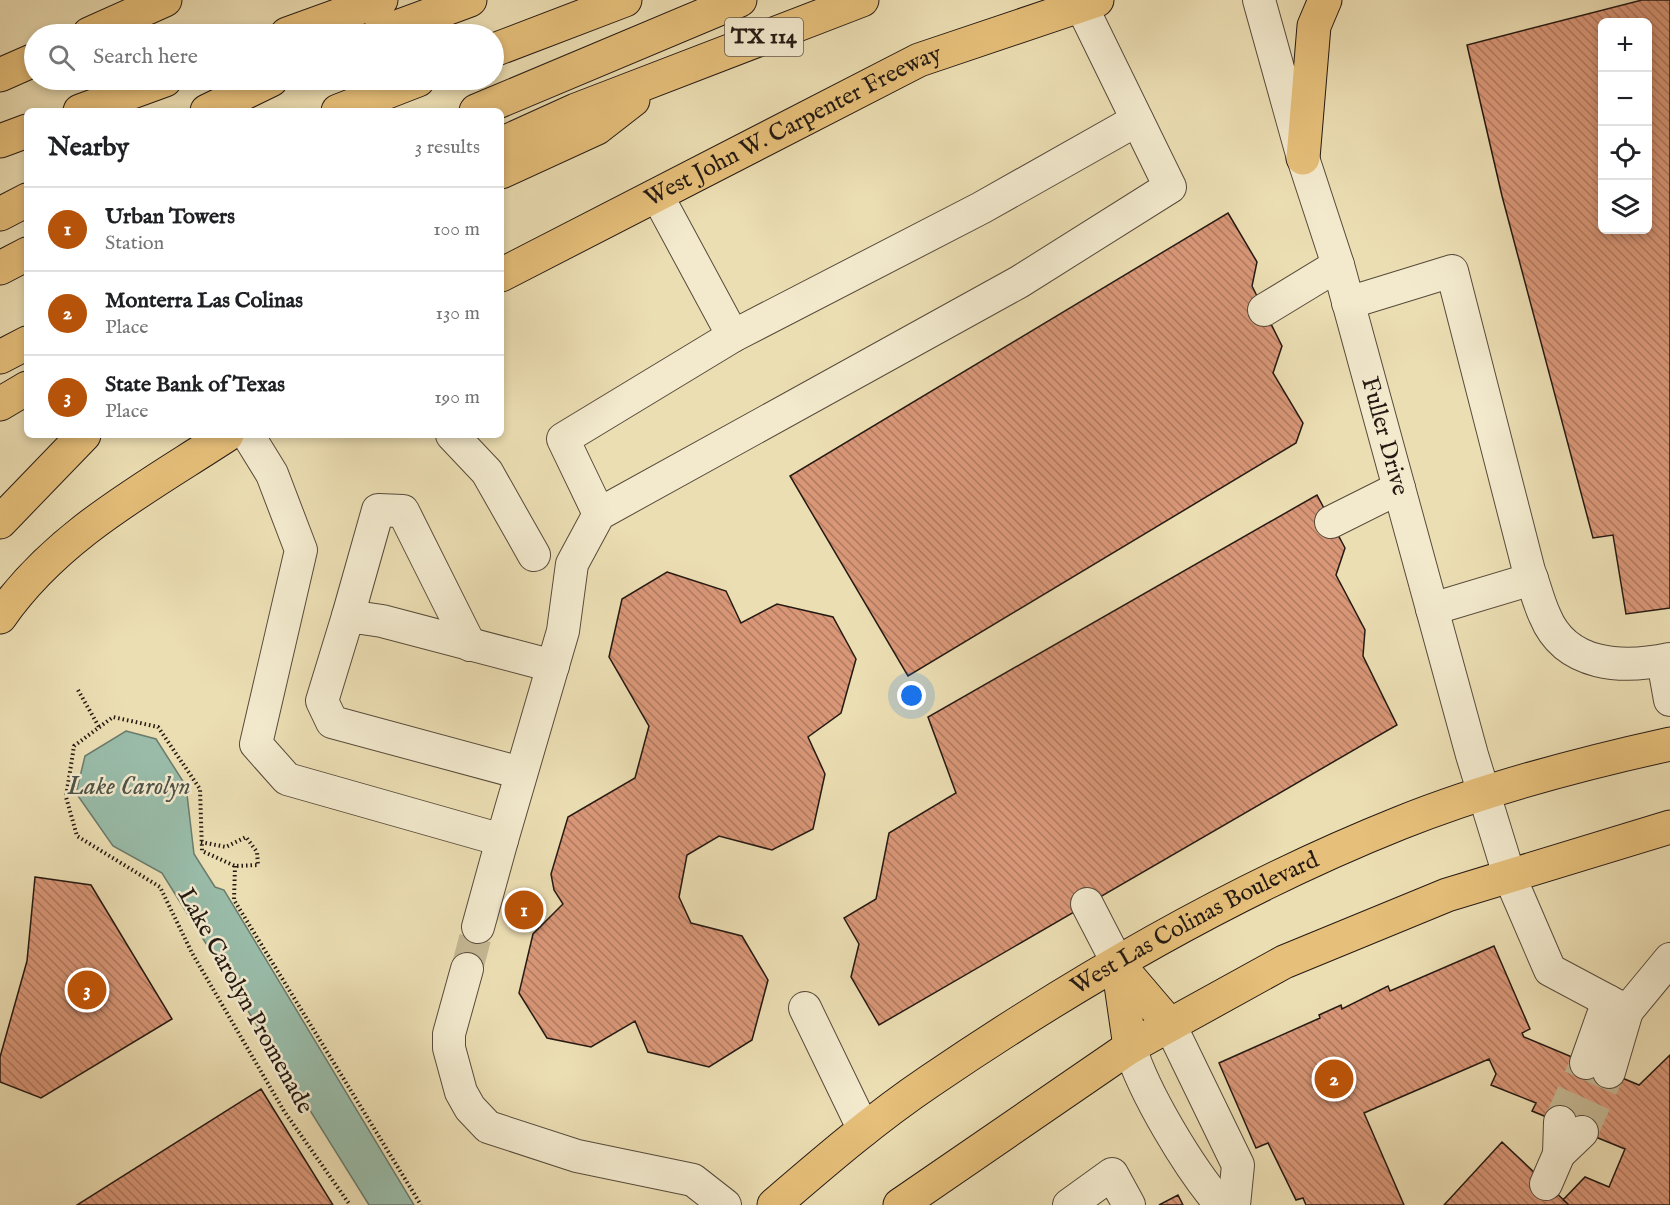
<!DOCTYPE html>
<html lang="en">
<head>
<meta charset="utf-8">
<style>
	:root { --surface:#fff; --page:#f6f6f6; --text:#202124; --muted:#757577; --line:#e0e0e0; --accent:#b45309 }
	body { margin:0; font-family:"IM FELL English",serif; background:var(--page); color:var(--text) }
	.controls { position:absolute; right:18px; top:18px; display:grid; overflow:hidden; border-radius:9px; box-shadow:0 3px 9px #0003 }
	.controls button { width:54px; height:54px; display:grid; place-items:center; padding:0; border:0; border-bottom:2px solid var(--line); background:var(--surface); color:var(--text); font:30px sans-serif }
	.you { position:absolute; left:912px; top:696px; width:21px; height:21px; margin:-15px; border:4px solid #fff; border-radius:50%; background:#1a73e8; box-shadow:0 0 0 9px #1a73e833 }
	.badge { display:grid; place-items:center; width:39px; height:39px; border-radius:50%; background:var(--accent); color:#fff; font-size:20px; font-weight:700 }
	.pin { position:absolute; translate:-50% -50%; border:3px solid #fff; box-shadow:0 2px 6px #0006 }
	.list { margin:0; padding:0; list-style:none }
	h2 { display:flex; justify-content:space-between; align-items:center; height:78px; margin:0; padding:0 24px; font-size:26px }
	h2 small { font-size:20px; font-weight:400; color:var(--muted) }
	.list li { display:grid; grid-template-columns:39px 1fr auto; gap:18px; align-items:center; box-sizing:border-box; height:84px; padding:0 24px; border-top:2px solid var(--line) }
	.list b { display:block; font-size:22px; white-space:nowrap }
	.list p { margin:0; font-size:20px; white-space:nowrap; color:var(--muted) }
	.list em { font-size:20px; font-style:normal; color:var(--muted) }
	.icon { flex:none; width:33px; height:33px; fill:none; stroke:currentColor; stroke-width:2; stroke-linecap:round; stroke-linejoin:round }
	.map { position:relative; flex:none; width:1670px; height:1205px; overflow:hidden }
	.search { position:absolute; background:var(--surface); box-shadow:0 3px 9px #0003; left:24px; top:24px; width:480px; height:66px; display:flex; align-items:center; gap:15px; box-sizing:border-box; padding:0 21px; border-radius:33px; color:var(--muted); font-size:22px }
	.panel { position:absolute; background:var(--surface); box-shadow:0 3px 9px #0003; left:24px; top:108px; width:480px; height:330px; border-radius:9px }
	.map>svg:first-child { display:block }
</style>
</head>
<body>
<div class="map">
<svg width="1670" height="1205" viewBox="0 0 1670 1205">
	<defs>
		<pattern id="building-back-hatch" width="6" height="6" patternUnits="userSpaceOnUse" patternTransform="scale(1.5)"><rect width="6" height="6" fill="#d99778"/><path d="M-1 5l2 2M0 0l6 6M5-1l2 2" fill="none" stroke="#b07a61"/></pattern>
	</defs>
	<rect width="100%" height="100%" fill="#ecdeb3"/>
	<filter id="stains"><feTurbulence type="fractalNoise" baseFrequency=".00333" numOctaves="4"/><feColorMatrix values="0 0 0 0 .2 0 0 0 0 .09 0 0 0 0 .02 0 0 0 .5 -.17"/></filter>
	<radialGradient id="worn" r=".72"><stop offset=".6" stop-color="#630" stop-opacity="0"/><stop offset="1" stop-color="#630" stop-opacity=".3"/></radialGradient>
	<path fill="#99bca9" stroke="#6b7b6d" stroke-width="1.5" d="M126 731 156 739 186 786 194 854 215 887 224 890 414 1205H369L162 873 113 846 76 793 85 756Z"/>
	<path fill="url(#building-back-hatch)" stroke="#251a13" stroke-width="1.5" fill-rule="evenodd" d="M1642 0H1670V608L1626 614 1613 535 1593 538 1502 196 1467 45ZM1602 22H1648V230H1602Z
		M1228 213 1257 262 1252 286 1282 346 1273 373 1303 423 1296 443 908 676 790 476Z
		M1317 495 1345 548 1336 575 1365 630 1363 656 1397 725 879 1025 851 977 859 944 844 918 876 899 889 833 956 793 928 717Z
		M667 572 726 591 741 623 777 604 833 617 856 659 841 713 808 737 825 774 813 829 772 850 719 836 687 855 679 897 691 923 742 936 768 980 752 1040 709 1067 648 1052 635 1021 591 1047 547 1038 519 993 533 934 563 904 554 890 551 874 568 817 635 778 649 726 609 657 622 599Z
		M35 877 91 885 172 1019 41 1098 0 1082V1057L27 961Z
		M1494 946 1530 1029 1522 1033 1524 1037 1639 1085 1670 1055V1205H1569L1563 1200 1585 1177 1609 1187 1625 1149 1532 1111 1536 1103 1491 1085 1496 1074 1489 1059 1364 1113 1404 1205H1306L1303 1198 1296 1200 1268 1143 1256 1148 1219 1063 1320 1018 1319 1015 1341 1005 1342 1009 1388 986 1390 991Z
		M261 1089 333 1205H77Z
		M1502 1142 1569 1205H1444Z
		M1178 1195 1183 1205H1159Z"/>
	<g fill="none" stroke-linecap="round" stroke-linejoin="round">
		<path stroke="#c4b793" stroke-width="32" stroke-dasharray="32 16" stroke-linecap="butt" d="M467 969 478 927
			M1560 1122 1586 1063
			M1582 1132 1609 1072"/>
		<g stroke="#574b3b" stroke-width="34">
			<g id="minor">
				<path id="s1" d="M1259 0 1303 158 1338 265 1472 755 1509 875 1550 970 1627 1011 1670 959"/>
				<path d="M658 197 733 336"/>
				<path d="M1348 303 1452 271 1529 571C1535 586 1538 601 1545 616 1566 667 1623 669 1670 659"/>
				<path d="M1264 310 1338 265"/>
				<path d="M248 435 272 474 301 550 256 744 287 779 502 840 478 927"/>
				<path d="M452 435 487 472 534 555"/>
				<path d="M599 514 563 439 733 336 981 208 1137 120"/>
				<path d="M1331 522 1399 488"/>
				<path d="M1432 609 1532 579"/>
				<path d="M348 616 378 510 403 511 470 645"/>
				<path d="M1663 661 1670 700"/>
				<path d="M521 773 332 722 322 701 348 616 382 621 553 666"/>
				<path d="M502 840 563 631 572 564 599 514 1019 282 1170 187 1081 5"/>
				<path d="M1087 904 1118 964"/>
				<path d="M467 969 449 1034V1048L461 1092 470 1108 488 1127 577 1156 693 1180 725 1205"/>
				<path d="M805 1008 864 1130"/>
				<path d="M1170 1025 1238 1165 1234 1205"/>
				<path d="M1130 1047C1144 1093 1189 1168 1221 1205"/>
				<path d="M1586 1063 1608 1001"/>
				<path d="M1609 1072 1627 1011"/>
				<path d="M1560 1122 1559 1154 1582 1132"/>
				<path d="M1546 1184 1559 1154"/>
				<path d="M1069 1205 1112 1174 1129 1205"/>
			</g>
		</g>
		<g stroke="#251a13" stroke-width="35">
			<g id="major">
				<path d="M89 34 165 0"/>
				<path d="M0 75 34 60"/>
				<path d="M1303 158 1314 26 1325 0"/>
				<path id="s2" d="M501 275 919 60 1097 0"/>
				<path d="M0 617C57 535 146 488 227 435"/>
				<path d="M1118 964 1130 1047"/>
				<path d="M1118 964 1170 1025"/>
				<path id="s3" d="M774 1205C824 1162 875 1118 930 1081 1077 981 1235 889 1400 823 1487 788 1579 764 1670 744"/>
				<path d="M900 1205 1130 1047 1284 962 1447 895 1670 827"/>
			</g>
		</g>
		<g stroke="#251a13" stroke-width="35">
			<path id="highway" d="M287 34 381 0
				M378 34 470 0
				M494 50 625 0
				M80 111 165 80
				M207 111 271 80
				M338 111 418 80
				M476 111 740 0
				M0 141 27 131
				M501 144 576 110 862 0
				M501 172 597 128 633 100
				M0 214 27 200
				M0 268 27 254
				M0 357 27 343
				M0 404 27 388
				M0 522 84 435"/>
		</g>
		<path stroke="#251a13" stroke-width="4" stroke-dasharray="1.5 3" stroke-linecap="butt" d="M78 690 99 727
			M201 842 226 847 246 837 257 852 258 865 235 866 202 851 200 789 158 727 113 717 74 746 66 797 77 836 160 887 192 953 284 1111 350 1205
			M235 866 234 900 421 1205"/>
		<use href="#minor" stroke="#f3eace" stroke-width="32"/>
		<use href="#major" stroke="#e6bf7a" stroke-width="33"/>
		<use href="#highway" stroke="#e6bf7a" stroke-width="33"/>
	</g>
	<g text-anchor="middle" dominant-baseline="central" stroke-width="5" stroke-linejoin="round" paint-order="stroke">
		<rect fill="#f3eace" stroke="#63584b" stroke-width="1.5" x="725" y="18" width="78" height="38" rx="4.5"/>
		<g font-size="22" font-weight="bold" fill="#251a13">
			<text x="764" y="37">TX 114</text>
		</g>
		<g font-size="24" fill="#251a13" stroke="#f3eace">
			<text stroke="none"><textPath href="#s2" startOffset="328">West John W. Carpenter Freeway</textPath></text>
			<text stroke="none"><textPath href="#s1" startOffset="454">Fuller Drive</textPath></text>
			<text stroke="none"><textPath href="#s3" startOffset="508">West Las Colinas Boulevard</textPath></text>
			<text transform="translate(245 1001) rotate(61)">Lake Carolyn Promenade</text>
		</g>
		<g font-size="26" font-style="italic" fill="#4e5348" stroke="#f3eace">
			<text x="129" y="786">Lake Carolyn</text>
		</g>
	</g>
	<rect width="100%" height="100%" filter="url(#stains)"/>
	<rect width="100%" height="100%" fill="url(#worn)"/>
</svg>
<div class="controls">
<button>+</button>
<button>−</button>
<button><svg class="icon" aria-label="locate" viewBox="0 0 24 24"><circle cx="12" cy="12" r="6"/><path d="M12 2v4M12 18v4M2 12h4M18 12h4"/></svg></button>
<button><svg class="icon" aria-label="layers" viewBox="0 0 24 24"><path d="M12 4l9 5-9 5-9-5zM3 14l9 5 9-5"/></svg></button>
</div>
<div class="you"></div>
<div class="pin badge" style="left:524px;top:910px">1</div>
<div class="pin badge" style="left:1334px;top:1079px">2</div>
<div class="pin badge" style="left:87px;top:990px">3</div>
<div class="search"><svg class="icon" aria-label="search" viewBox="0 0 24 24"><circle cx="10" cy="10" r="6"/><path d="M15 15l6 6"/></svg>Search here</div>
<section class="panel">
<h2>Nearby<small>3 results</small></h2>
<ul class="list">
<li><span class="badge">1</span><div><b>Urban Towers</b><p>Station</p></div><em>100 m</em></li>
<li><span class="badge">2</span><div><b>Monterra Las Colinas</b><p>Place</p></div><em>130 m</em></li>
<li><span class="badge">3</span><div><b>State Bank of Texas</b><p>Place</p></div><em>190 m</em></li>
</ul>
</section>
</div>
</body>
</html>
